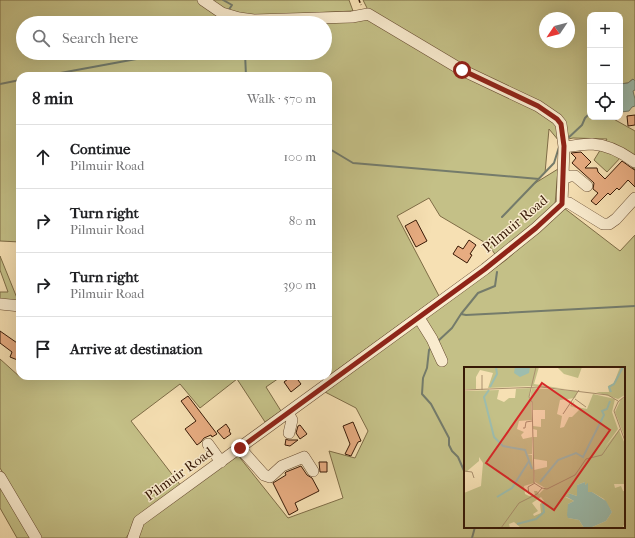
<!DOCTYPE html>
<html lang="en">
<head>
<meta charset="utf-8">
<style>
	:root { --surface:#fff; --page:#f6f6f6; --text:#202124; --muted:#757577; --line:#e0e0e0 }
	body { margin:0; font-family:"IM FELL French Canon",serif; background:var(--page); color:var(--text) }
	.controls { position:absolute; right:12px; top:12px; display:grid; overflow:hidden; border-radius:8px; box-shadow:0 4px 16px #0002 }
	.controls button { width:36px; height:36px; display:grid; place-items:center; padding:0; border:0; border-bottom:1px solid var(--line); background:var(--surface); color:var(--text); font:20px sans-serif }
	.compass { position:absolute; left:539px; top:12px; width:36px; height:36px; border-radius:50%; background:var(--surface); box-shadow:0 4px 16px #0002; rotate:235deg }
	.stop { position:absolute; width:12px; height:12px; margin:-9px; border:3px solid #8f2418; border-radius:50%; background:#fff }
	.stop.end { background:#8f2418; border-color:#fff; box-shadow:0 1px 4px #0008 }
	.list { margin:0; padding:0; list-style:none }
	h2 { display:flex; justify-content:space-between; align-items:center; height:52px; margin:0; padding:0 16px; font-size:17px }
	h2 small { font-size:13px; font-weight:400; color:var(--muted) }
	.list li { display:grid; grid-template-columns:26px 1fr auto; gap:12px; align-items:center; box-sizing:border-box; height:64px; padding:0 16px; border-top:1px solid var(--line) }
	.list b { display:block; font-size:15px; white-space:nowrap }
	.list p { margin:0; font-size:13px; white-space:nowrap; color:var(--muted) }
	.list em { font-size:13px; font-style:normal; color:var(--muted) }
	.icon { flex:none; width:22px; height:22px; fill:none; stroke:currentColor; stroke-width:2; stroke-linecap:round; stroke-linejoin:round }
	.map { position:relative; flex:none; width:635px; height:538px; overflow:hidden }
	.search { position:absolute; background:var(--surface); box-shadow:0 4px 16px #0002; left:16px; top:16px; width:316px; height:44px; display:flex; align-items:center; gap:10px; box-sizing:border-box; padding:0 14px; border-radius:22px; color:var(--muted); font-size:15px }
	.panel { position:absolute; background:var(--surface); box-shadow:0 4px 16px #0002; left:16px; top:72px; width:316px; height:308px; border-radius:12px }
	.map>svg:first-child { display:block }
</style>
</head>
<body>
<div class="map">
<svg width="635" height="538" viewBox="0 0 635 538">
	<rect width="100%" height="100%" fill="#f6e0b3"/>
	<filter id="stains"><feTurbulence type="fractalNoise" baseFrequency=".005" numOctaves="4"/><feColorMatrix values="0 0 0 0 .2 0 0 0 0 .09 0 0 0 0 .02 0 0 0 .5 -.17"/></filter>
	<radialGradient id="worn" r=".72"><stop offset=".6" stop-color="#630" stop-opacity="0"/><stop offset="1" stop-color="#630" stop-opacity=".3"/></radialGradient>
	<path fill="#c4c087" stroke="#7e6c46" fill-rule="evenodd" d="M0 0H349L353 11 251 16 248 23H23V53H325V23L353 22 367 8 363 0H635V81L633 79 628 83 620 84V15H590V117H610L635 131V170L622 156 607 172 594 160 607 139 573 138 559 141 549 129 545 173 532 185 558 169 555 205 496 256 489 245 440 216 429 198 397 216 439 296 323 380 321 376H328V76H20V242L0 241ZM545 18H569V42H545Z
		M564 208 620 251 635 235V538H136L140 526 237 454 288 518 343 498 329 451 355 458 368 431 356 408 325 392 424 319 506 260ZM465 368H624V527H465Z
		M0 256 19 303 0 302V292H8L0 270Z
		M0 359 20 377 22 376H282L266 387 281 411 265 422 237 379 200 408 180 384 131 421 181 486 130 532 126 538H41L0 468Z
		M0 485 32 538H17L0 508Z"/>
	<path fill="#9dbdae" stroke="#747b6b" d="M633 79 635 81V90L633 91 635 99V106L632 107 629 111 621 112 620 111V84L628 83Z"/>
	<g fill="none" stroke-linecap="round" stroke-linejoin="round">
		<path stroke="#747b6b" stroke-width="2" d="M223 0 232 5 228 11
			M222 23 224 19
			M245 53 246 76
			M44 76 169 53
			M0 84 20 80
			M566 140 582 125 585 118 590 113
			M328 148 353 163 539 179
			M502 217 554 163 559 147
			M461 314 466 315 635 306
			M437 342 452 328 461 314 478 293 495 286 497 272
			M431 348 429 350 427 368 423 378 422 394 431 404 449 438V445L452 451 458 457 465 473
			M472 538 475 527"/>
	</g>
	<path fill="#e7ac81" stroke="#371906" d="M635 115V125L628 126 627 116Z
		M581 152 591 162 585 168H597L598 172 605 179 622 161 633 169 635 170V187L628 180 619 190 617 188 610 195 608 193 596 205 591 201 598 193 593 189 594 183 572 163 576 158 571 153Z
		M416 220 427 241 416 247 405 226Z
		M469 240 476 245 470 254 472 255 467 263 453 254 458 246 463 249Z
		M0 331 20 345V361L10 357 12 352 0 343Z
		M292 376H295L301 384 291 392 284 382Z
		M188 396 217 434 212 437 211 435 204 438 201 442 197 445 185 429 196 421 181 401Z
		M353 422 361 441 358 442 351 456 345 454 350 444 343 426Z
		M226 424 230 430 229 431 231 434 224 439 217 431Z
		M300 425 307 434 300 439 296 433 298 426Z
		M286 439 288 440H298L290 446 285 445Z
		M319 462H327V472H320Z
		M301 466 307 475 312 478 319 491 295 503 298 510 289 515 273 483 286 475 285 473 286 472Z"/>
	<g fill="none" stroke-linecap="round" stroke-linejoin="round">
		<g stroke="#674b31" stroke-width="12">
			<path id="minor" d="M564 147C573 146 583 144 592 144 608 145 623 153 635 162
				M563 179 570 176H575L587 186
				M562 202 569 203 603 224H609L616 219 635 198
				M0 304 20 306
				M419 318 432 339 442 361
				M288 413 292 420 289 433
				M208 444 221 462
				M240 448 264 475 270 477 282 466 304 457 313 471
				M0 477 36 538
				M133 538 139 521 485 269 536 228 562 204 564 147 561 124 557 119 538 106 462 70 368 14 352 17 254 20 239 18 222 13 203 0"/>
		</g>
		<path stroke="#371906" stroke-width="1.5" stroke-dasharray="3 2" stroke-linecap="butt" d="M359 0 361 5"/>
		<use href="#minor" stroke="#f9ebce" stroke-width="11"/>
	</g>
	<g fill="none" stroke-linecap="round" stroke-linejoin="round">
		<path stroke="#8f2418" stroke-width="5" d="M240 448 485 269 536 228 562 204 564 146 561 124 557 119 538 106 462 70"/>
	</g>
	<g text-anchor="middle" dominant-baseline="central" stroke-width="3" stroke-linejoin="round" paint-order="stroke">
		<g font-size="14" fill="#371906" stroke="#f9ebce">
			<text transform="translate(515 224) rotate(-40)">Pilmuir Road</text>
			<text transform="translate(179 474) rotate(-36)">Pilmuir Road</text>
		</g>
	</g>
	<g transform="translate(464 367)">
		<rect width="161" height="161" fill="#f6e0b3"/>
		<path d="M0 0H75L70 17 101 22 67 19 24 21 29 6 16 3 12 10V22H0ZM93 0H118L114 11 100 7ZM156 0H161V28L154 32 132 25H145L144 19 150 16ZM67 21 65 31 67 34 68 53 55 54 53 62 60 65 57 68 59 72 68 70V87L63 88H68L70 116 60 119 61 127 65 129 71 128 70 124H73L75 127 81 121 71 115 70 103 83 100V94L70 92 69 70H73V63L69 62V59L77 60V52H81V43H69L68 35 66 30 68 21 114 24 111 31 96 33 93 47 98 49 96 61 100 60 105 50H108L116 42 106 39 111 33 108 39 123 42 129 27 151 32 148 45 154 62 141 80 155 63 161 77V117H150L151 121 157 119 159 124H161V156L158 161H126L142 154 148 145 140 132 128 125 123 126 124 117 121 118V115L113 118V129L104 126 107 130H101L110 134 104 137V151L115 153 120 161H57L50 155 45 157 46 161H0V126L17 119 19 96 15 90V94L2 105 0 102V24L35 23 33 32 40 35 45 31H51L52 22ZM77 130 80 134 76 137 77 146 70 149 69 147 74 144 68 136ZM161 30V71L151 45 157 32Z" fill="#c4c087" fill-rule="evenodd"/>
		<path d="M51 0H66L65 6 56 10 50 6ZM121 115V118L124 116V125H128L142 134 148 145 142 154 126 161H120L115 153 104 151 103 148 104 137 110 134 101 129 106 130 104 126 113 129V118Z" fill="#9dbdae"/>
		<path fill="none" stroke="#9dbdae" stroke-width="2" d="M26 20 33 7 32 0M25 23 20 30 30 70 39 79 61 83 68 102M147 25 145 20 150 17 159 0M76 115 94 93 112 86 119 90 140 48 138 44 143 42 146 34M33 130 48 121 65 94M53 157 72 152 80 145 79 136"/>
		<path fill="none" stroke="#aa906e" stroke-width="1" d="M72 0 65 30 68 35 70 111V116L78 121 83 122 111 108 122 92 138 88 156 62M0 23 77 20 144 28 154 34M18 23V8M161 29 154 35 150 44 161 74M111 32 122 40M99 47 115 23M59 61H61L62 55 68 54M0 104 8 105 10 111M65 127 64 120 71 116M37 161 55 136 73 127 78 121"/>
		<path fill="#d62828" fill-opacity="0.15" stroke="#d62828" stroke-width="2" d="M78 16 146 63 90 143 22 96Z"/>
		<rect width="161" height="161" fill="none" stroke="#371906" stroke-width="2"/>
	</g>
	<rect width="100%" height="100%" filter="url(#stains)"/>
	<rect width="100%" height="100%" fill="url(#worn)"/>
</svg>
<div class="controls">
<button>+</button>
<button>−</button>
<button><svg class="icon" aria-label="locate" viewBox="0 0 24 24"><circle cx="12" cy="12" r="6"/><path d="M12 2v4M12 18v4M2 12h4M18 12h4"/></svg></button>
</div>
<svg class="compass" viewBox="-18 -18 36 36"><path d="M0-13l5 13h-10z" fill="#e53935"/><path d="M0 13l5-13h-10z" fill="#757577"/></svg>
<div class="stop" style="left:462px;top:70px"></div>
<div class="stop end" style="left:240px;top:448px"></div>
<div class="search"><svg class="icon" aria-label="search" viewBox="0 0 24 24"><circle cx="10" cy="10" r="6"/><path d="M15 15l6 6"/></svg>Search here</div>
<section class="panel">
<h2>8 min<small>Walk · 570 m</small></h2>
<ul class="list">
<li><svg class="icon" aria-label="ahead" viewBox="0 0 24 24"><path d="M12 20V5M6 11l6-6 6 6"/></svg><div><b>Continue</b><p>Pilmuir Road</p></div><em>100 m</em></li>
<li><svg class="icon" aria-label="right" viewBox="0 0 24 24"><path d="M7 20v-9h11M14 6l5 5-5 5"/></svg><div><b>Turn right</b><p>Pilmuir Road</p></div><em>80 m</em></li>
<li><svg class="icon" aria-label="right" viewBox="0 0 24 24"><path d="M7 20v-9h11M14 6l5 5-5 5"/></svg><div><b>Turn right</b><p>Pilmuir Road</p></div><em>390 m</em></li>
<li><svg class="icon" aria-label="arrive" viewBox="0 0 24 24"><path d="M6 21V4h12l-3 4 3 4H6"/></svg><div><b>Arrive at destination</b></div></li>
</ul>
</section>
</div>
</body>
</html>
